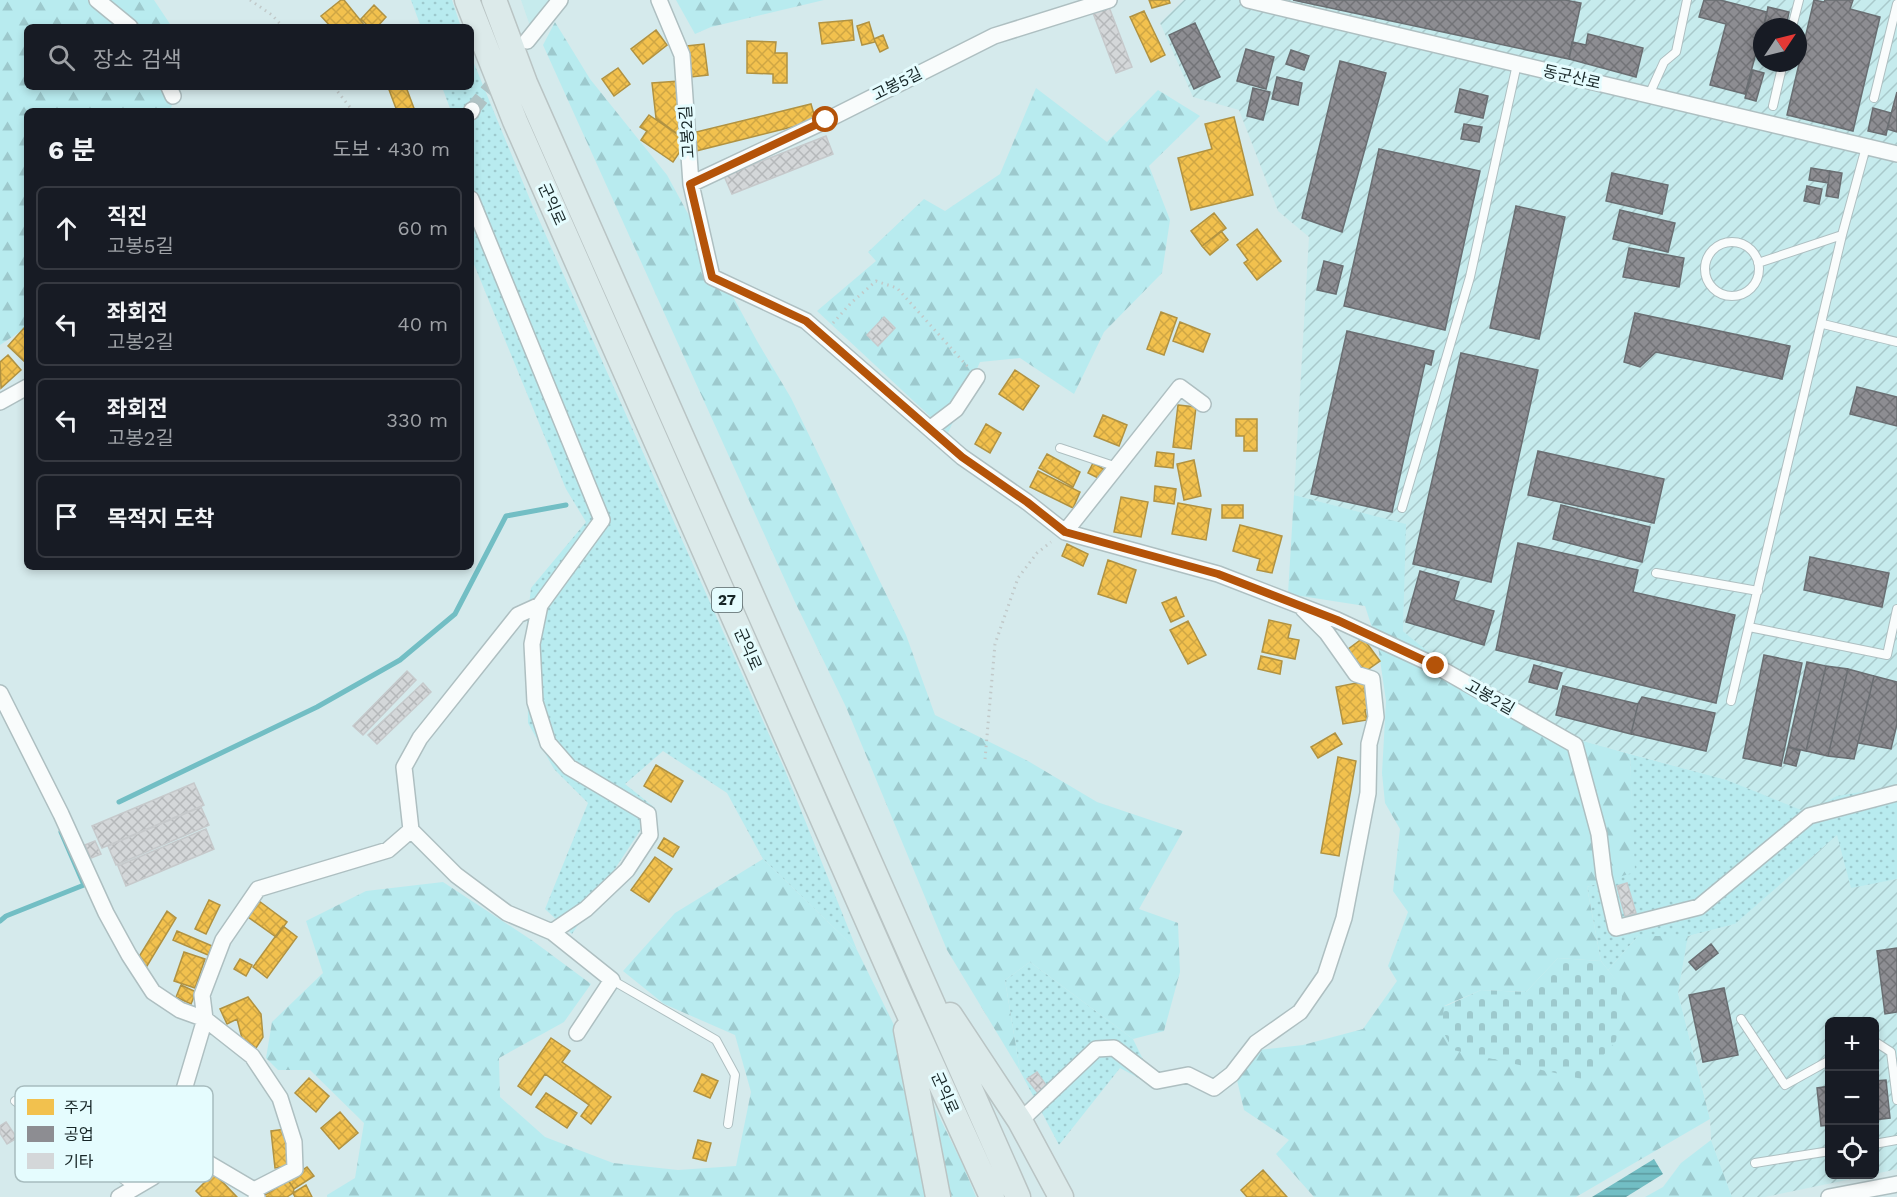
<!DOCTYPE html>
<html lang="ko">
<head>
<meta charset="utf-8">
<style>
	:root { --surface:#171b24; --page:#242831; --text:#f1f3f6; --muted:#9ea1a6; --line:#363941 }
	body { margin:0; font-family:"Work Sans","Noto Sans KR",sans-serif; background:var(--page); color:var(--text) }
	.controls { position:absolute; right:18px; bottom:18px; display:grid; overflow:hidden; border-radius:9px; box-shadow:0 3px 9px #0003 }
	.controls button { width:54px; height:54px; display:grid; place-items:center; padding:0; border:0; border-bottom:2px solid var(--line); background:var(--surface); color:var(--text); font:30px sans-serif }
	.compass { position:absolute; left:1753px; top:18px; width:54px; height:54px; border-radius:50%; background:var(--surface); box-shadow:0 3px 9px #0003; rotate:55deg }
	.stop { position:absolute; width:18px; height:18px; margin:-14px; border:4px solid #b45309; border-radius:50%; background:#fff }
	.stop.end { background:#b45309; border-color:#fff; box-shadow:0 2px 6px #0008 }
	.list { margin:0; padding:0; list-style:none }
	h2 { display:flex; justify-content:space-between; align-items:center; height:78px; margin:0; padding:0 24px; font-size:26px }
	h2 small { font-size:20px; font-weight:400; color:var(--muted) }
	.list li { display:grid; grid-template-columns:39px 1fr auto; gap:18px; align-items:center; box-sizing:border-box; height:84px; margin:0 12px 12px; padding:0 12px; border:2px solid var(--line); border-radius:9px }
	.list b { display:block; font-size:22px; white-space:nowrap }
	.list p { margin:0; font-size:20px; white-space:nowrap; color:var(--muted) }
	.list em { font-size:20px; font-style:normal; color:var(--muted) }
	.icon { flex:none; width:33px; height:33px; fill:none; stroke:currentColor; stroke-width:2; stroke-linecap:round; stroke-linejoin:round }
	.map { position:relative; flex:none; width:1897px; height:1197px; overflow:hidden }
	.search { position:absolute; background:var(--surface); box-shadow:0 3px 9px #0003; left:24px; top:24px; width:450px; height:66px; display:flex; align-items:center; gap:15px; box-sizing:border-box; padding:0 21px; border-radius:9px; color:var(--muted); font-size:22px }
	.panel { position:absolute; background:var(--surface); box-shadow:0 3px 9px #0003; left:24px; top:108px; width:450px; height:462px; border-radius:9px }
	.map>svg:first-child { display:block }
</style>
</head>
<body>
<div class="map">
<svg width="1897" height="1197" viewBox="0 0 1897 1197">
	<defs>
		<pattern id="industrial-furrows" width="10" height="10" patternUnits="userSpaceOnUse" patternTransform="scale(1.5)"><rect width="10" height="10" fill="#c6ebed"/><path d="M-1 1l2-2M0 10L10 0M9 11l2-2" fill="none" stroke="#a9c9cb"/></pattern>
		<pattern id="grass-dots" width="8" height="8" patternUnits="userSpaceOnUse" patternTransform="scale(1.5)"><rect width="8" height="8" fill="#b8ebef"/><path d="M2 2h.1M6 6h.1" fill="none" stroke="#9dc9cd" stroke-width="1.8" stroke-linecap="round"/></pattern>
		<pattern id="forest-firs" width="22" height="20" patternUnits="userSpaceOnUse" patternTransform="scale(1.5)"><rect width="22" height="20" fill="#b8ebef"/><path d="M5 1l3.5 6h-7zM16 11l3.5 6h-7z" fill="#9dc9cd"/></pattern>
		<pattern id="cemetery-stones" width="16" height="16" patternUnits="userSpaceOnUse" patternTransform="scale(1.5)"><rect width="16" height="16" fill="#b8ebef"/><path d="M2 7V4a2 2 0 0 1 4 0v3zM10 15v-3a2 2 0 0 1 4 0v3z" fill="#9dc9cd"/></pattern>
		<pattern id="water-rules" width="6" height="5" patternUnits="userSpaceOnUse" patternTransform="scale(1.5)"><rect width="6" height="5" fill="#72bec4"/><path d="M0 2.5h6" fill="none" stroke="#5d9a9f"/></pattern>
		<pattern id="homes-cross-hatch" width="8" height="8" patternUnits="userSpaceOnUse" patternTransform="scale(1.5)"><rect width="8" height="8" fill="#f2c14e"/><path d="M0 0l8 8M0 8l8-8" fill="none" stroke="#cfa644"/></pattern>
		<pattern id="industry-cross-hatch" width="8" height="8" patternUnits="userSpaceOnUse" patternTransform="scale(1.5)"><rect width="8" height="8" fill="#8d8d92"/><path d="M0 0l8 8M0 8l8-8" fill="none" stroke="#727377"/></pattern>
		<pattern id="building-cross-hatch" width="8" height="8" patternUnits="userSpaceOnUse" patternTransform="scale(1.5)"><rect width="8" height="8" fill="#d4d7d9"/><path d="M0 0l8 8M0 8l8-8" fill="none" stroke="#b5b8ba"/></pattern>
	</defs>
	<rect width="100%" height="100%" fill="#d5eaec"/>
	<path fill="#c6ebed" d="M521 0H554L530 26Z"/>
	<path fill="url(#industrial-furrows)" fill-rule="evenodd" d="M1184 0H1897V786L1806 812 1796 809 1727 780 1576 739 1437 659 1403 631 1405 524 1294 495 1309 237 1278 211 1239 110 1193 97 1160 23ZM1762 27H1798V63H1762Z
		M1838 834 1851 887 1897 879V1169L1875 1174 1874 1022H1830V1174L1871 1175 1765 1197H1732L1711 1140 1710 1118 1678 993 1688 936 1735 924Z"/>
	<path fill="url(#grass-dots)" d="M411 0H452L461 27H421Z
		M471 56 531 202 784 768 857 950 763 859 727 793 663 751 625 784 655 808 572 934 545 909 588 803 554 769 528 723 527 622 531 588 586 522 566 489 471 257V111H451L442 87H471Z
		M1630 754 1727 780 1806 812 1837 796 1897 786V879L1851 888 1837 835 1735 924 1688 936H1638L1608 970 1601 961 1587 887 1634 871Z
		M1030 962 1133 1039 1157 1088 1120 1068 1059 1145 1020 1071 1005 980Z"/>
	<path fill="url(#forest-firs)" d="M0 0H154L172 27H27V87H178L170 111H27V327L0 345Z
		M676 0H824L711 27 695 34Z
		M555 22 590 79 667 175 757 341 791 398 906 635 935 715 1028 761 1097 802 1183 831 1139 909 1178 923 1180 972 1164 1031 1133 1039 1030 962 1005 980 1020 1071 947 950 846 707 794 600 543 45Z
		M1036 88 1107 142 1158 90 1200 116 1149 166 1170 220 1162 273 1104 332 1074 394 1020 358 980 362 948 433 817 311 876 261 868 252 924 199 945 211 1000 174Z
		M1294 495 1406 524 1403 631 1437 659 1576 739 1630 754 1635 872 1587 887 1601 961 1558 958 1526 992 1481 990 1444 1006 1622 989 1608 970 1638 936H1688L1678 993 1710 1119 1576 1197H1314L1276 1154 1289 1140 1244 1110 1237 1080 1258 1050 1303 1045 1363 1029 1397 981 1388 966 1408 912 1393 891 1400 829 1385 803 1382 773 1386 701 1378 646 1365 606 1288 594Z
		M763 859 857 950 963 1165 976 1197H327V1195L355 1178 364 1123 310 1070H278L266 1058 272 1022 323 973 306 921 366 891 443 882 533 941 591 984 564 1022 499 1058 500 1097 545 1137 613 1163 678 1170 736 1166 751 1092 735 1035 664 1004 623 971 675 913Z
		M1711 1140 1732 1197H1645L1663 1187 1681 1163Z"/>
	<path fill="url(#cemetery-stones)" d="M1558 958 1601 961 1623 989 1616 1041 1582 1079 1453 1050 1441 1028 1444 1007 1481 990 1526 992Z"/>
	<path fill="url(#water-rules)" d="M1654 1159 1663 1174 1626 1197H1592Z"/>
	<path fill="url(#homes-cross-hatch)" stroke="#b09242" stroke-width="1.5" d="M341 0H344L365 26 331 27 321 16Z
		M1149 0H1169L1170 3 1152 8Z
		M374 5 386 17 377 27H369L361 19Z
		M1144 11 1165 55 1151 62 1130 17Z
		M852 20 854 40 822 44 819 23Z
		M869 22 875 42 862 45 857 26Z
		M656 30 667 45 643 64 631 49Z
		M883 35 888 48 880 52 874 39Z
		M747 41 776 42 775 53H787V83H773V74L747 73Z
		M704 44 708 75 691 77 687 46Z
		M618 68 630 84 614 96 602 79Z
		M679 81 684 133 675 132 656 118 652 83Z
		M388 87H406L415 111H397Z
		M811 104 816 121 696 151 692 133Z
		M649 115 687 141 673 162 641 140 647 131 640 127Z
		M1234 117 1253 195 1191 210 1178 158 1212 149 1205 124Z
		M1214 213 1226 228 1202 246 1191 231Z
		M1257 229 1281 261 1257 280 1244 263 1248 260 1237 245Z
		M1221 231 1228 240 1210 255 1202 246Z
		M1161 312 1177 318 1164 355 1147 349Z
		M1180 322 1210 334 1203 352 1173 341Z
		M24 328 27 331V364L8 346Z
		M8 355 21 370 1 388 0 362Z
		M1015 370 1039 386 1023 410 999 394Z
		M1178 405 1196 407 1191 449 1173 447Z
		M1103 415 1127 425 1119 446 1094 436Z
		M1236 419H1257V451H1244V436H1236Z
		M986 424 1001 433 990 453 975 444Z
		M1157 452 1174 454 1173 468 1155 466Z
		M1047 454 1080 472 1073 487 1039 468Z
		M1194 460 1201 496 1184 500 1177 464Z
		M1093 463 1105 470 1100 479 1088 473Z
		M1038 471 1080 492 1073 508 1030 487Z
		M1155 486 1176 489 1174 504 1154 501Z
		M1121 497 1148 502 1141 537 1114 532Z
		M1178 503 1211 509 1206 540 1172 534Z
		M1222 505H1243V518H1222Z
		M1240 525 1282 536 1272 573 1257 570 1260 559 1233 551Z
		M1067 544 1088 554 1083 566 1062 556Z
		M1108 560 1136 570 1126 603 1098 594Z
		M1176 597 1184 616 1171 622 1162 603Z
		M1269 620 1291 625 1288 638 1299 640 1295 659 1262 652Z
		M1188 621 1206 655 1188 664 1170 630Z
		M1363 638 1380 661 1363 673 1347 650Z
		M1261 656 1282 661 1280 674 1258 669Z
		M1367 681 1372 708 1365 710 1367 720 1343 724 1336 687Z
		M1335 733 1342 744 1318 758 1311 747Z
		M1338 757 1356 761 1339 856 1321 853Z
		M656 765 683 781 671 802 644 786Z
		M664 838 679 847 673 857 658 848Z
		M655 857 672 869 649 902 631 890Z
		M209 900 220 905 206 934 195 929Z
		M259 901 287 922 276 937 248 917Z
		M167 911 176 918 147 966 137 960Z
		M283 926 297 937 267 978 253 967Z
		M177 931 212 946 208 955 173 940Z
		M184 952 205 959 195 988 174 981Z
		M240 959 252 965 246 976 234 969Z
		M181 985 196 992 191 1004 176 997Z
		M248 997 261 1014 263 1037 256 1048 242 1038 237 1019 227 1024 220 1009Z
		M551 1038 570 1051 562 1062 611 1097 591 1124 581 1116 589 1105 545 1074 531 1095 518 1086Z
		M702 1074 718 1081 710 1098 694 1091Z
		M309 1078 329 1096 316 1112 295 1093Z
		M546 1093 577 1113 567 1128 536 1107Z
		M340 1112 358 1133 339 1149 321 1128Z
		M286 1129 290 1166 275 1168 271 1131Z
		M698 1140 711 1143 706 1161 693 1158Z
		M307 1167 314 1176 294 1189 288 1180Z
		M1263 1170 1287 1197H1247L1241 1190Z
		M214 1173 237 1197H202L196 1191Z
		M288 1180 294 1189 293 1193 287 1197H266L265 1195Z
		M306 1185 312 1197H295L293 1193Z"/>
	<path fill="url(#industry-cross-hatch)" stroke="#6a6e72" stroke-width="1.5" d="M1293 0H1565L1581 3 1569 59Z
		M1704 0H1720L1767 12 1745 94 1710 85 1726 24 1699 17Z
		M1814 0 1824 2 1825 0H1853L1850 9 1880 17 1853 131 1787 115Z
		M1768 7 1789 12 1786 27H1764Z
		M1195 23 1220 77 1194 89 1169 35Z
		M1588 34 1643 48 1636 77 1569 59 1572 42 1586 45Z
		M1246 49 1274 57 1266 89 1237 81Z
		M1291 50 1309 56 1304 70 1286 64Z
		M1340 61 1386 73 1342 232 1302 218Z
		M1753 70 1764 73 1756 101 1745 98Z
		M1277 77 1302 83 1298 105 1272 99Z
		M1253 88 1270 92 1263 120 1247 116Z
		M1460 89 1488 96 1483 118 1455 112Z
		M1897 92V132L1887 129Z
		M1873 108 1891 113 1886 135 1868 131Z
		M1464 124 1482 127 1479 142 1461 139Z
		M1379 149 1480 171 1445 330 1344 306Z
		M1811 168 1830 171 1828 183 1809 180Z
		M1830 171 1842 173 1838 198 1826 196Z
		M1612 173 1668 185 1662 214 1606 201Z
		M1807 186 1822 189 1819 204 1804 201Z
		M1516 206 1565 217 1539 339 1490 328Z
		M1620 210 1675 223 1668 252 1613 239Z
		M1629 248 1684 258 1679 287 1623 277Z
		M1324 261 1343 266 1336 294 1317 290Z
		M1635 313 1790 346 1782 379 1656 352 1640 367 1624 362Z
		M1347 331 1434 351 1431 365 1425 363 1392 512 1311 494Z
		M1461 353 1538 370 1491 582 1413 564Z
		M1857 387 1897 397V426L1850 414Z
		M1538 451 1664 479 1654 523 1528 495Z
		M1561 505 1650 527 1642 562 1553 539Z
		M1518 543 1638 570 1633 592 1735 615 1716 703 1496 650Z
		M1810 557 1889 573 1882 607 1804 590Z
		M1420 571 1459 582 1454 600 1494 611 1484 645 1406 622Z
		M1764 655 1802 663 1781 766 1743 758Z
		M1807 662 1826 666 1806 751 1788 747Z
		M1534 665 1562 673 1557 689 1529 682Z
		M1826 666 1848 669 1828 756 1806 751Z
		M1848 669 1874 676 1854 759 1828 756Z
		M1874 676 1897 682V724L1891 749 1858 743Z
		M1563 686 1638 704 1631 734 1556 715Z
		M1642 697 1715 713 1706 751 1631 734 1638 704Z
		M1788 747 1800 751 1796 766 1784 763Z
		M1711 944 1718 953 1696 970 1689 962Z
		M1897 948V1012L1885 1014 1877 951Z
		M1724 988 1738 1055 1703 1062 1689 995Z
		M1886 1080 1890 1118 1874 1120V1081Z
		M1830 1086V1125L1821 1126 1817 1088Z"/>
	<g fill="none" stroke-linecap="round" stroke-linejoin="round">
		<path stroke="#72bec4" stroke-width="5" d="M119 802 317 707 400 660 455 614 506 516 566 505
			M0 921 6 916 84 885 61 832"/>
	</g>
	<path fill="url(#building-cross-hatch)" stroke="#c6c9cb" stroke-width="1.5" d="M1109 7 1132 67 1116 73 1093 13Z
		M826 136 833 154 732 194 724 176Z
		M884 317 895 328 878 346 867 335Z
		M407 671 416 680 363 735 353 726Z
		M423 683 431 692 377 744 368 735Z
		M194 783 204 805 102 848 92 826Z
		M201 807 209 825 116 865 108 846Z
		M206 829 214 849 126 886 118 866Z
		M95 841 101 854 91 858 85 845Z
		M1627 883 1636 913 1625 916 1617 886Z
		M1037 1072 1050 1091 1041 1097 1027 1079Z
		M6 1122 17 1138 7 1144 0 1133V1126Z"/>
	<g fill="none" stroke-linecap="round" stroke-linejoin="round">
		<path stroke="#afc3c5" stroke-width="15" stroke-dasharray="15 8" stroke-linecap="butt" d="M472 110 501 74"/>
		<g stroke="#aebfc1" stroke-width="10">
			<path id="service" d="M1792 27 1799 0
				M1649 95 1664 62 1676 52 1687 0
				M1874 98 1897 4
				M1773 106 1783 63
				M1705 269a27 27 0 1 1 54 0a27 27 0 1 1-54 0Z
				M1758 263 1842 235
				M1823 324 1897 342
				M1060 448 1117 467
				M1402 508 1470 277 1517 64
				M1656 573 1758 591
				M1749 627 1887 655 1897 609
				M1731 701 1842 235 1866 147
				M612 980 716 1040 735 1075 728 1124
				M1741 1019 1785 1085 1830 1060
				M1874 1041 1891 1052 1897 1100
				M15 1101 135 1188
				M1874 1144 1897 1140
				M1755 1163 1830 1151"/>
		</g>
		<g stroke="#aebfc1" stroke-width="18">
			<path id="minor" d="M97 0 130 27
				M659 0 682 55 691 184 712 277 806 321 962 457 1027 502 1065 532 1218 574 1337 620 1436 666 1575 745 1599 834 1604 876 1616 928 1699 907 1809 816 1897 793
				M1248 0 1897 154
				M527 41 560 0
				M169 87 173 96
				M471 112 472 110
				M691 184 827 120 994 36 1109 0
				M471 199 602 520 540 605 518 615 420 738 404 767 411 830 456 875 507 913 552 932 586 909 627 870 650 835 648 814 569 767 548 743 535 702 532 644 540 605
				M0 402 27 387
				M931 428 956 409 977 377
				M1065 532 1180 387 1203 404
				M0 693 61 814 106 913 129 955 153 992 180 1010 205 1019 252 1056 280 1098 294 1142 295 1169 254 1190
				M552 932 612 980 577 1033
				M1020 1121 1096 1049 1114 1048 1157 1081 1188 1075 1214 1088 1232 1074 1256 1043 1300 1012 1325 976 1344 918 1368 793 1369 744 1376 717 1372 679 1356 674 1327 633 1303 609
				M119 1197 153 1177 169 1140
				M257 1197 254 1190 169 1140 205 1019 202 995 223 940 258 889 388 850 411 830
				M1829 1197 1897 1184"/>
		</g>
		<g stroke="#b9c4c4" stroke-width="27">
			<path id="trunk" d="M467 0 515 121 898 990 992 1197
				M494 0 525 83 1018 1197
				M950 1015 1020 1121 1061 1197
				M906 1030 938 1197"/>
		</g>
		<path stroke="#c1c9c9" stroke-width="3" stroke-dasharray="1.5 4.5" stroke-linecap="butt" d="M250 0 272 15 283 27
			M334 87 353 111
			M833 323 851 303 876 281 897 288 968 367
			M985 759 995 644 1018 578 1037 553 1051 542"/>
		<use href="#service" stroke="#f9fcfc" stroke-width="8"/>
		<use href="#minor" stroke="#f9fcfc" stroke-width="15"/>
		<use href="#trunk" stroke="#dceaea" stroke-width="24"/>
	</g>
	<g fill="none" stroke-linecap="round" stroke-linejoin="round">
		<path stroke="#b45309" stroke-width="8" d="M826 120 690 184 712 277 806 321 962 457 1027 502 1065 532 1218 574 1337 620 1436 666"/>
	</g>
	<g text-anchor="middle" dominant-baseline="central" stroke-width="6" stroke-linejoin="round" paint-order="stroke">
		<rect fill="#e5fcfe" stroke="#556668" stroke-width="1.5" x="712" y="588" width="30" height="24" rx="4.5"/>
		<g font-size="15" font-weight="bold" fill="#172627">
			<text x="727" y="600">27</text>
		</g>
		<g font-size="16" fill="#172627" stroke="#e5fcfe">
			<text transform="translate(1572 77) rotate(13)">동군산로</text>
			<text transform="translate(897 84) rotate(-27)">고봉5길</text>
			<text transform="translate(687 132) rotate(-94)">고봉2길</text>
			<text transform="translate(552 204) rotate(66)">군익로</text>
			<text transform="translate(748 649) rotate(66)">군익로</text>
			<text transform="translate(1490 697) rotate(30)">고봉2길</text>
			<text transform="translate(945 1093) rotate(66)">군익로</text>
		</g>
	</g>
	<rect x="15" y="1086" width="198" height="96" rx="9" fill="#e5fcfe" stroke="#a7bcbe" stroke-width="1.5"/>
	<rect x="27" y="1099" width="27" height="16" fill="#f2c14e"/>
	<rect x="27" y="1126" width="27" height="16" fill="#8d8d92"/>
	<rect x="27" y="1153" width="27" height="16" fill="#d4d7d9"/>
	<g font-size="16" fill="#172627">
		<text x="64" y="1113">주거</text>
		<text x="64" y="1140">공업</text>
		<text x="64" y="1167">기타</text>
	</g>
</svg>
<div class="controls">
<button>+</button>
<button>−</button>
<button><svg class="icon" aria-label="locate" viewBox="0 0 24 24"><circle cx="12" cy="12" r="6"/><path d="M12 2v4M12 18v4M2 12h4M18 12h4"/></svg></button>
</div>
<svg class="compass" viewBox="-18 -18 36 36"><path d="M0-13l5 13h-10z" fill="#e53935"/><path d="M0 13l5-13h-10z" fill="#9ea1a6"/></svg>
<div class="stop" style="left:826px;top:120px"></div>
<div class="stop end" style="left:1436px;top:666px"></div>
<div class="search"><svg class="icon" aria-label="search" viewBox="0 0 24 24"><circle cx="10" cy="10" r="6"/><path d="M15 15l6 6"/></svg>장소 검색</div>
<section class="panel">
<h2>6 분<small>도보 · 430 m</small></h2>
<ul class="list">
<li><svg class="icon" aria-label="ahead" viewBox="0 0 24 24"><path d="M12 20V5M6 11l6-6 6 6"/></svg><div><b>직진</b><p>고봉5길</p></div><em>60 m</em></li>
<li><svg class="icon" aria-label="left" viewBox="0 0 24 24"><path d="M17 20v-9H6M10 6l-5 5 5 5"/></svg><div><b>좌회전</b><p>고봉2길</p></div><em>40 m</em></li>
<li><svg class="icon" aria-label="left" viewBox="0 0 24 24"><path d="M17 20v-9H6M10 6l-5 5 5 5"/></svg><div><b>좌회전</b><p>고봉2길</p></div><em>330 m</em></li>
<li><svg class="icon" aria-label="arrive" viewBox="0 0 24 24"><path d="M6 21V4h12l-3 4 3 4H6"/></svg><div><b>목적지 도착</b></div></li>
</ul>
</section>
</div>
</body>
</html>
